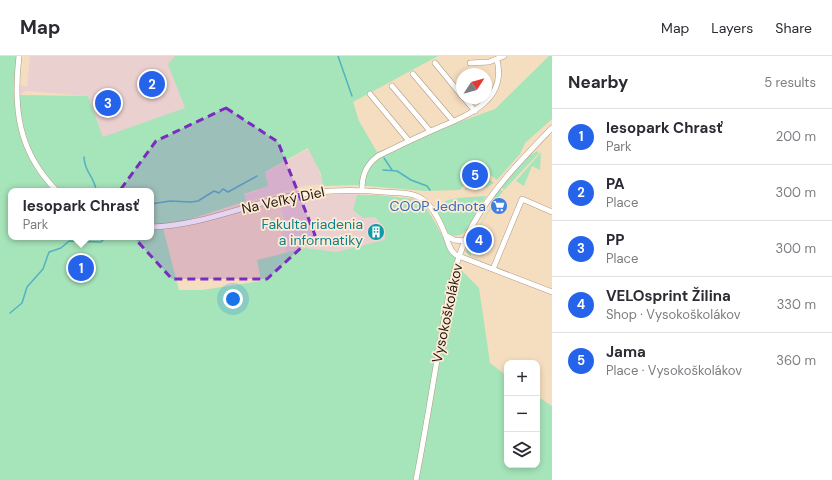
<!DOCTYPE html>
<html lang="en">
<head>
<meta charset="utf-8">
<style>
	:root { --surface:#fff; --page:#f2f2f3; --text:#2b2b33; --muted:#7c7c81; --line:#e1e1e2; --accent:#2563eb }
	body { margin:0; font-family:"DM Sans",sans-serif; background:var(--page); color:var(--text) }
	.controls { position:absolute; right:12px; bottom:12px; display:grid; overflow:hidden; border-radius:8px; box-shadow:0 2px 6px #0003 }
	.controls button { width:36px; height:36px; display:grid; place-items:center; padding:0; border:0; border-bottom:1px solid var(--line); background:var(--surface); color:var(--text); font:20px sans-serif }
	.compass { position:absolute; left:456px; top:12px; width:36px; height:36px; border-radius:50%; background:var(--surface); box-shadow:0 2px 6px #0003; rotate:54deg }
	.you { position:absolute; left:233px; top:243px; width:14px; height:14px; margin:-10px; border:3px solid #fff; border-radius:50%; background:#1a73e8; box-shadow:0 0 0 6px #1a73e833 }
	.badge { display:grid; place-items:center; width:26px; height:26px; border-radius:50%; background:var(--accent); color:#fff; font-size:13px; font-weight:700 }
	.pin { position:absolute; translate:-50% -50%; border:2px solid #fff; box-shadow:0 1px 4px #0006 }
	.popup { position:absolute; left:8px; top:132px; width:146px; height:52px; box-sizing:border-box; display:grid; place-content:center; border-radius:8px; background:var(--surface); filter:drop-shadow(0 1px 3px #0005); font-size:13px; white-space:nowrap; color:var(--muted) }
	.popup b { font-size:15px; color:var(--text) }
	.popup::after { content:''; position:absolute; left:50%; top:100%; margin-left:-8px; border:8px solid transparent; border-top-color:var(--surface) }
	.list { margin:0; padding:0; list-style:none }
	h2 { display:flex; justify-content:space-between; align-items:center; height:52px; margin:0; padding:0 16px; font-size:17px }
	h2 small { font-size:13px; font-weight:400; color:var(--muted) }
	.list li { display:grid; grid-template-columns:26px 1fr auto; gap:12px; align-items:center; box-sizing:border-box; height:56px; padding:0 16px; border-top:1px solid var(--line) }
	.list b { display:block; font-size:15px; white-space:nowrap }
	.list p { margin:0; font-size:13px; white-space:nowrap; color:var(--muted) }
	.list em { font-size:13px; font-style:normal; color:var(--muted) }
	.icon { flex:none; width:22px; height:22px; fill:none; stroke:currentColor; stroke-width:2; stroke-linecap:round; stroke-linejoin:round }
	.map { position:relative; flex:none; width:552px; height:424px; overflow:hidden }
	header { display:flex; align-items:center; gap:24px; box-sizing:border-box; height:56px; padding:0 20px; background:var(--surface); border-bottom:1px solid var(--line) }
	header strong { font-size:19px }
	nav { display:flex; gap:22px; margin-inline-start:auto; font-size:14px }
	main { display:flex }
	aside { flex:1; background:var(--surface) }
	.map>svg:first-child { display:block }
</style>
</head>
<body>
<header>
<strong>Map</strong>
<nav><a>Map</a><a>Layers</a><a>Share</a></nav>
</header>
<main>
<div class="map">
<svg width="552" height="424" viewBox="0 0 552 424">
	<rect width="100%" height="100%" fill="#f5ddc0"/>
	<path fill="#ebd0d0" d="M30 0H193L212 55 103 81 88 40 26 35 21 38 19 41V27L22 30H27Z
		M310 92 324 128 305 130 237 148 235 141 258 135 254 123Z
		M325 137 324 139 340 138 376 139 391 192 292 217 281 176 287 174 279 145Z"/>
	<path fill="#a6e4ba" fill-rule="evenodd" d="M0 0H18L16 39 88 40 103 81 185 52 168 8 175 0H438L353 46 359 65 377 96 495 53 549 0H552V63L525 87 520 98 497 124 480 111 471 108 462 119 468 124 460 134 425 135 356 129 323 130 321 118 308 92 265 116 268 130 244 138 246 145 163 172 179 234H202L261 225 257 204 305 192 336 196 385 184 384 171 375 161 363 162 353 154 357 139H376L415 143 422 145 433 163 463 216 479 232 490 307 507 320V409H537V340L552 350V424H0ZM11 135H151V181H11Z
		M537 95 539 97 504 134 501 131 529 100Z
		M541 96 540 114 532 110 524 130 516 125Z
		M483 119 494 127 485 132 464 134 473 122 479 123Z
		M500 133 503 135C493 149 468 183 471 200L485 206 470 200 466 196 467 189 470 181 478 172 492 149 495 139Z
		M486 140 467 174 460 179 454 180 449 178 445 174 437 156C438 152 440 148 444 146 452 141 476 141 486 140Z"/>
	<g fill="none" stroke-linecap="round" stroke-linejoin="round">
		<path stroke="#53b2c1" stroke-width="1.5" d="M338 0 352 40
			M84 101C84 105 85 108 86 111 89 119 96 126 96 135
			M384 102 392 114
			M383 114 397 115 411 124 427 130 430 134
			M151 148 170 145 191 146 198 145 214 135 219 137 223 133 228 136 257 120
			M10 257 22 247 27 231 43 213 49 196 61 192 69 185 101 186 106 181"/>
		<g stroke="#b19b7f" stroke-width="6">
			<path id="street" d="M19 0C13 52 18 96 57 135
				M435 7 462 40
				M470 7 489 6 504 0
				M413 18 453 65
				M392 30 430 75
				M370 38 409 85
				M464 42 475 55
				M362 134C362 119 366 109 378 100 396 91 413 83 431 75 462 61 508 48 497 4
				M151 171C196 170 238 152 281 142 315 134 349 133 384 136 396 137 412 136 422 143 432 149 441 168 445 178 448 186 449 194 456 199L552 236
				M445 179 454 184 465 185
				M493 213 522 143 552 156
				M416 424C425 378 432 332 440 287 447 247 453 206 472 170 493 132 523 102 552 72"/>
		</g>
		<use href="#street" stroke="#fff" stroke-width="5"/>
	</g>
	<path fill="#7b2cbf" fill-opacity="0.2" stroke="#7b2cbf" stroke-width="3" stroke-dasharray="8 5" stroke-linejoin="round" d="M226 52 278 86 315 179 267 223H172L107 152 156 85Z"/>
	<defs>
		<g id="supermarket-disc" transform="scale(0.9)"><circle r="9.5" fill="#3f7fe0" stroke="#feebd4"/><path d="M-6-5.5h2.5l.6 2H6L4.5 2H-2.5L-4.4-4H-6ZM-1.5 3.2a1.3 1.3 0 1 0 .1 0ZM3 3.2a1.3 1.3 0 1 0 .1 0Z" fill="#fff"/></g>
		<g id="building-disc" transform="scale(0.9)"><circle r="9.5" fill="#0f9aa8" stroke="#feebd4"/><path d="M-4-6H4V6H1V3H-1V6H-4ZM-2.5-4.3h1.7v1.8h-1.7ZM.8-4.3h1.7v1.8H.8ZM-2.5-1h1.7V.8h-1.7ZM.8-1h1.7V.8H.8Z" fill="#fff"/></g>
	</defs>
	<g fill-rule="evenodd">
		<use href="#supermarket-disc" x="499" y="150"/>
		<use href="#building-disc" x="376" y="176"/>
	</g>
	<g text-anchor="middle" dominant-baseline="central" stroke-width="3.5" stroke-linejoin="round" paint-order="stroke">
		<g font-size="14" fill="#22190f" stroke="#feebd4">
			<text transform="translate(283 144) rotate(-12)">Na Veľký Diel</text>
			<text transform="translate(447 257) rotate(-78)">Vysokoškolákov</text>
		</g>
		<g font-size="14" fill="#366cbe" stroke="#feebd4" text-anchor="end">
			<text x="486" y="150">COOP Jednota</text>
		</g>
		<g font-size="14" fill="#0d838f" stroke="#feebd4" text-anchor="end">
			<text x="363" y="168">Fakulta riadenia<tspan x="363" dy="16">a informatiky</tspan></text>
		</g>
	</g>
</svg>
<div class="controls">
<button>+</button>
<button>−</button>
<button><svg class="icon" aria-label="layers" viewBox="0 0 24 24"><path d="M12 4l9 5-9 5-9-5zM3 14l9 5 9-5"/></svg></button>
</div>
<svg class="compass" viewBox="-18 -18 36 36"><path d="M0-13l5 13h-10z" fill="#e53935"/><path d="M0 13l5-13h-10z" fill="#7c7c81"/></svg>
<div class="you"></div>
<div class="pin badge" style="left:81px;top:212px">1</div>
<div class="popup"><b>lesopark Chrasť</b>Park</div>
<div class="pin badge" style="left:152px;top:28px">2</div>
<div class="pin badge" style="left:108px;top:47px">3</div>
<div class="pin badge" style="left:479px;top:184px">4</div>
<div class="pin badge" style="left:475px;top:119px">5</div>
</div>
<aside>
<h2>Nearby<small>5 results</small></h2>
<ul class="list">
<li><span class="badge">1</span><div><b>lesopark Chrasť</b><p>Park</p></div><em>200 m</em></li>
<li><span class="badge">2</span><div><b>PA</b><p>Place</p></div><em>300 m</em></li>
<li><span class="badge">3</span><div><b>PP</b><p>Place</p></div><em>300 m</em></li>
<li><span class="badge">4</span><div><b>VELOsprint Žilina</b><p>Shop · Vysokoškolákov</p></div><em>330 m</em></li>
<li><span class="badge">5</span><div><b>Jama</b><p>Place · Vysokoškolákov</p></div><em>360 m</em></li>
</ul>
</aside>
</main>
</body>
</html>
